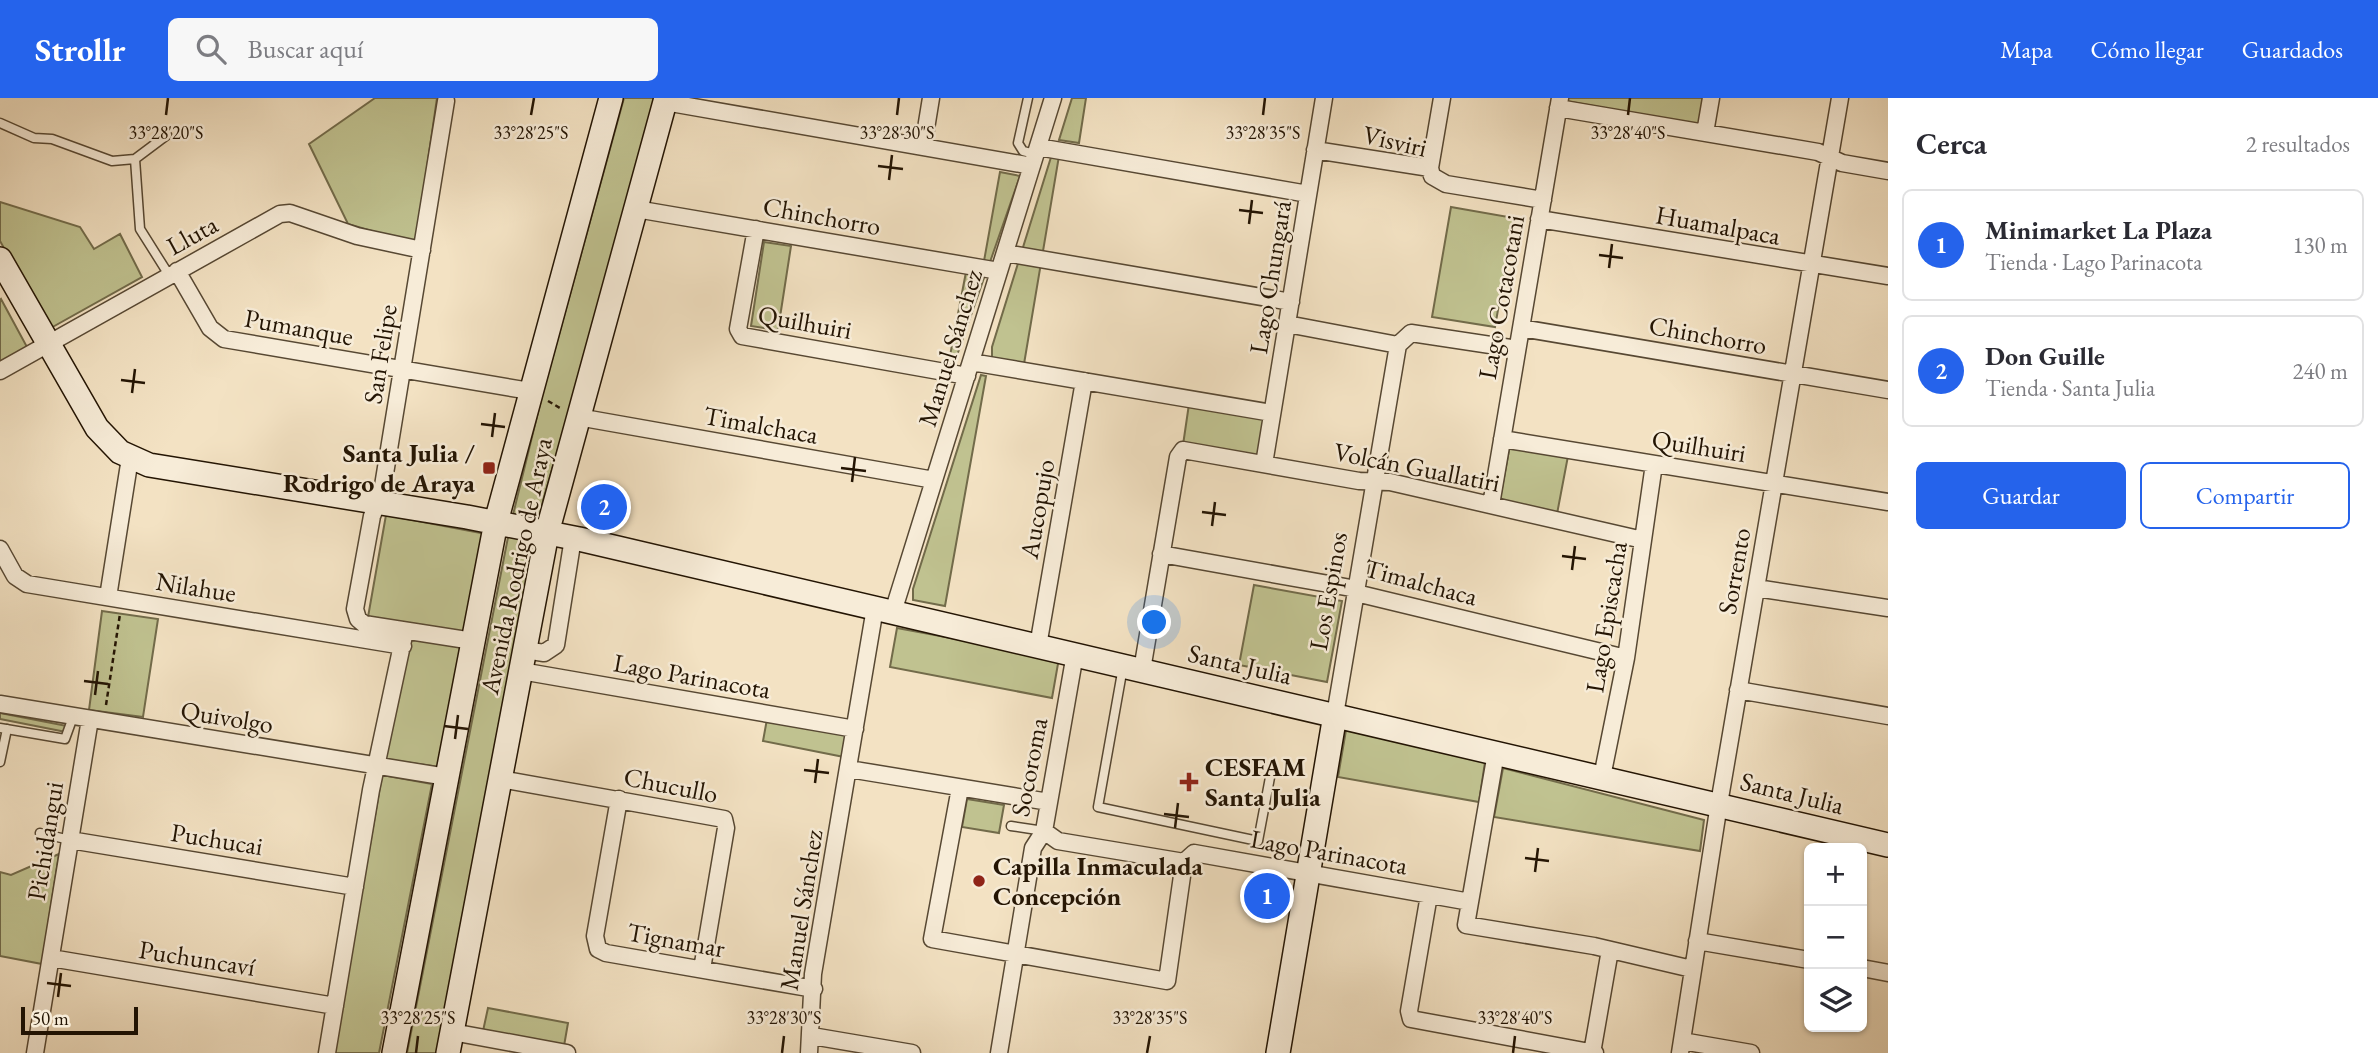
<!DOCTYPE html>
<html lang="es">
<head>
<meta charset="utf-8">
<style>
	:root { --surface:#fff; --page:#f7f7f7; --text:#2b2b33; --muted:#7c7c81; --line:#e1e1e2; --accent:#2563eb }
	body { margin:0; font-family:"EB Garamond",serif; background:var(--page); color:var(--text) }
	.controls { position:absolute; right:21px; bottom:21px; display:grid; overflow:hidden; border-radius:10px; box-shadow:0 2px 5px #0004 }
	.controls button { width:63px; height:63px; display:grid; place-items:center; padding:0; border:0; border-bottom:2px solid var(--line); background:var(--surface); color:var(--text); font:35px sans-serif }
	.scale { position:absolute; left:21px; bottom:18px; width:117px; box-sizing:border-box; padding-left:7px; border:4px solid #231403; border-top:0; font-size:19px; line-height:24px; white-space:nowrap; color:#231403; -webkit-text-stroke:5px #f7ecd8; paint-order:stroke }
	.you { position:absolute; left:1155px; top:525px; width:24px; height:24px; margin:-18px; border:5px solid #fff; border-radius:50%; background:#1a73e8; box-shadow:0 0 0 10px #1a73e833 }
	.badge { display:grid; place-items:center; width:46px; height:46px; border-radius:50%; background:var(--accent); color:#fff; font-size:23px; font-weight:700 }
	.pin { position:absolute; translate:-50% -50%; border:4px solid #fff; box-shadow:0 2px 7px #0006 }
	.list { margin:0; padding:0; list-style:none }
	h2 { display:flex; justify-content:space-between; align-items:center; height:91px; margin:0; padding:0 28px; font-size:30px }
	h2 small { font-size:23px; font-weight:400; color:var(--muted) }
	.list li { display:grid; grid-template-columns:46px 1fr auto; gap:21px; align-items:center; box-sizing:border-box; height:112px; margin:0 14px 14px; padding:0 14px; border:2px solid var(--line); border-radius:10px }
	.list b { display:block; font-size:26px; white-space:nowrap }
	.list p { margin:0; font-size:23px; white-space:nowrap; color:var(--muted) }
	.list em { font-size:23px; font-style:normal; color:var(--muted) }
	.actions { display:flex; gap:14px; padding:21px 28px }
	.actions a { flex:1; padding:16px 0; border:2px solid var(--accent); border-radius:10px; text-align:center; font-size:24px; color:var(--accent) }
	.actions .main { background:var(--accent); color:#fff }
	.icon { flex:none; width:38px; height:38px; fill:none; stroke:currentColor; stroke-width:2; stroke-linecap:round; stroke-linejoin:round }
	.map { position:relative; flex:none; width:1888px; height:955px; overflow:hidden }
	header { display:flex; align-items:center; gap:42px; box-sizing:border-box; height:98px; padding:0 35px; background:var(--accent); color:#fff }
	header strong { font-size:33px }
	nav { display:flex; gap:38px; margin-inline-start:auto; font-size:24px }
	.search { width:490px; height:63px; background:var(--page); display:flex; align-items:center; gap:18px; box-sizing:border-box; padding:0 24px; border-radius:10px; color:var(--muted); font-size:26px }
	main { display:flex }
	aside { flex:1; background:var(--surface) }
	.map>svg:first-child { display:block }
</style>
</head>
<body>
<header>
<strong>Strollr</strong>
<div class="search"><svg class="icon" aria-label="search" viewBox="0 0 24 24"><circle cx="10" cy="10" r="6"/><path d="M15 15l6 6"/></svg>Buscar aquí</div>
<nav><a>Mapa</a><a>Cómo llegar</a><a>Guardados</a></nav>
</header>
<main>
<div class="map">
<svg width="1888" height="955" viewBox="0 0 1888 955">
	<rect width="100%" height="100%" fill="#f3e2c3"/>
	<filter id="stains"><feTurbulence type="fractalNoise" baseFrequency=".00286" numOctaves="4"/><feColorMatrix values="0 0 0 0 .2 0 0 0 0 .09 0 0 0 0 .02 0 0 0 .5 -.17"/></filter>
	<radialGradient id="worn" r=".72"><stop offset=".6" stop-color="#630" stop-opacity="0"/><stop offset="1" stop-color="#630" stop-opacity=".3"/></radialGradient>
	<path fill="#c0c290" stroke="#726b4a" stroke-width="2" d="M375 0H437L416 146 348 126 309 46Z
		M624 0H659L543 403 492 681 437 955H407L510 429 542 298Z
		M1072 0H1086L1079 45 1059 42Z
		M1567 0H1704L1699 27 1566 3Z
		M1052 56 1059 58 1024 266 992 260V249Z
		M1000 74 1020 78 990 164 984 163Z
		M0 104 80 129 94 151 120 136 142 179 49 231 0 143Z
		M1451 109 1514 120 1495 229 1432 219Z
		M764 144 791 148 778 232 751 228Z
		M966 174 985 177 955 263H949Z
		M1 201 27 249 0 264V202Z
		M981 277 986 278 945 508 913 502V491Z
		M1189 306 1264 318 1258 358 1183 347Z
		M1510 347 1568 358 1557 416 1499 406Z
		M386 417 486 436 439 669 384 661 414 528 368 519Z
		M1254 487 1342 503 1327 584 1239 567Z
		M102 513 158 521 143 619 89 612Z
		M897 530 1059 560 1052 600 890 569Z
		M0 615 67 628 66 634 0 621Z
		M767 621 848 636 844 659 763 643Z
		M1346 632 1485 664 1479 704 1338 679Z
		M1503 670 1704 722 1700 753 1494 719Z
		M382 677 432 686 379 955H334Z
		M967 701 1004 707 999 735 962 729Z
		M59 756 42 866 0 858V774L11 777Z
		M488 910 568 925 564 948 483 933Z"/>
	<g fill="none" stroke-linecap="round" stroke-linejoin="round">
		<g stroke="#574833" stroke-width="11">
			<path id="lane" d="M1028 0 1018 45 1023 53 1035 56
				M0 25 34 40 52 41 112 63 135 61 167 37
				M135 61 140 131 169 177
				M1123 569 1098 709 1258 743 1271 674
				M0 630 65 641 73 619
				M0 664 7 631
				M1011 728 1044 733
				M40 735 70 742"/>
		</g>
		<g stroke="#574833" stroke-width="19">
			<path id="street" d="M446 3 382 394 372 418 355 511 358 521 364 526 473 543
				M665 4 1032 68
				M1558 10 1818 54 1842 65 1888 73
				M1705 35 1711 0
				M923 49 931 0
				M1038 49 1308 96
				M1315 52 1430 70
				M1430 70 1432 78 1446 86 1543 102
				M1430 70 1442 0
				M636 111 999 173
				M1539 121 1888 178
				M756 131 738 231 742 238 967 278
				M1005 155 1291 204
				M177 173 210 230 224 241 530 293
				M1287 226 1398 247
				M1521 230 1888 292
				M971 264 1272 315
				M0 273 280 116 290 115 357 138 422 152
				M578 319 934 382
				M1502 341 1888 404
				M1264 366 1324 0
				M1491 407 1560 0
				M0 451 15 478 27 486 403 548
				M1161 456 1351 490 1356 495 1626 560
				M1756 490 1888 510
				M108 499 130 360
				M893 514 1053 0
				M1038 548 1084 283
				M525 552 544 555 556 547 573 440
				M1142 572 1178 359 1183 352 1359 383 1390 384 1643 442
				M521 573 855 631
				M1738 592 1888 618
				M0 606 447 679
				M1335 617 1398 247 1411 235 1517 251
				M1496 655 1466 827 1594 848 1692 871
				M849 671 1049 704
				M1602 679 1626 560 1654 366
				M500 681 724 721 726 730 702 871
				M960 690 932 841 1167 883 1184 764 1194 755 1470 804
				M619 701 595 838 598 851 606 855 814 891
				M1044 733 1058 743 1184 764
				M70 742 355 789
				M1429 797 1409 913 1411 921 1595 955
				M1697 843 1809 862
				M51 860 335 908
				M1862 870 1888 875
				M452 934 567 955
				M812 938 912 955
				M1682 943 1751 955
				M35 955 90 621
				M327 955 371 692 405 533
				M809 955 813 876 875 510
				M999 955 1033 750 1044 733 1075 556
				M1592 955 1610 852
				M1680 955 1719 706 1840 0"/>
		</g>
		<g stroke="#231403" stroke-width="26">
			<path id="secondary" d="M0 161 97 330 120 354 149 367 467 419 579 441 1888 747
				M394 955 496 424 611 0
				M448 955 547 435 666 0
				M1278 955 1335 617"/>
		</g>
		<path stroke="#231403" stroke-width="2.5" stroke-dasharray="5 3.5" stroke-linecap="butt" d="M548 303 560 310
			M106 607 120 516"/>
		<use href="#lane" stroke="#f7ecd8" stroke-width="8"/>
		<use href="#street" stroke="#f7ecd8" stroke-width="16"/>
		<use href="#secondary" stroke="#f7ecd8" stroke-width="23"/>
	</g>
	<path fill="none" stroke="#231403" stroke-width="2.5" d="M166 17 168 0M531 17 534 0M897 17 899 0M1263 17 1265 0M1628 17 1630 0M878 68 903 71M889 82 892 57M1239 112 1263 115M1249 126 1252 102M1599 157 1623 160M1609 170 1612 146M121 282 145 285M132 295 135 271M481 326 505 329M492 339 495 315M841 370 866 373M852 384 855 359M1202 414 1226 417M1212 428 1215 404M1562 458 1586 461M1572 472 1575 448M84 583 108 586M95 597 98 573M444 628 468 631M455 641 458 617M804 672 829 675M815 685 818 661M1164 716 1189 719M1175 730 1178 705M1525 760 1549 763M1535 774 1538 750M47 885 71 888M58 899 61 875M416 955 418 938M782 955 784 938M1147 955 1150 938M1513 955 1515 938"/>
	<g fill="#8f2418" stroke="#f7ecd8" stroke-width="2.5">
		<rect x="482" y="363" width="14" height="14" rx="3.5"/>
		<path d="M1185.5 673.5h7v7h7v7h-7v7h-7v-7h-7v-7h7z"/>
		<circle cx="979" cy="783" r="7"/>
	</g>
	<g text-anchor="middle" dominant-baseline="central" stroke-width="5" stroke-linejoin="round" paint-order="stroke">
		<g font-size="26" fill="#231403" stroke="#f7ecd8">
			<text transform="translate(1395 43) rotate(13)">Visviri</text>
			<text transform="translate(822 118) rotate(10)">Chinchorro</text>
			<text transform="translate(1718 127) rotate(10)">Huamalpaca</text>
			<text transform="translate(192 137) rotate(-29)">Lluta</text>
			<text transform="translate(1270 179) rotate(-81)">Lago Chungará</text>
			<text transform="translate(1501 199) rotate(-80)">Lago Cotacotani</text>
			<text transform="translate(805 224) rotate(10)">Quilhuiri</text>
			<text transform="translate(299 229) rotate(10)">Pumanque</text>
			<text transform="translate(1708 237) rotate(10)">Chinchorro</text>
			<text transform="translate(950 250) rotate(-73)">Manuel Sánchez</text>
			<text transform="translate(380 256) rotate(-81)">San Felipe</text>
			<text transform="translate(761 327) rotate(10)">Timalchaca</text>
			<text transform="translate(1699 348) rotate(9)">Quilhuiri</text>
			<text transform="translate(1417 369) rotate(11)">Volcán Guallatiri</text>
			<text transform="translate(1037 411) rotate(-80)">Aucopujo</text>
			<text transform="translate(516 468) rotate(-78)">Avenida Rodrigo de Araya</text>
			<text transform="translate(1734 473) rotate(-80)">Sorrento</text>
			<text transform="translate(1421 484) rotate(15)">Timalchaca</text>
			<text transform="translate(196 489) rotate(9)">Nilahue</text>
			<text transform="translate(1328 493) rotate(-80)">Los Espinos</text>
			<text transform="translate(1606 519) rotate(-81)">Lago Episcacha</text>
			<text transform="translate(1240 566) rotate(13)">Santa Julia</text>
			<text transform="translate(692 578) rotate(10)">Lago Parinacota</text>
			<text transform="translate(227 619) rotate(9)">Quivolgo</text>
			<text transform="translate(1029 669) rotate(-79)">Socoroma</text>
			<text transform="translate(671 687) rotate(11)">Chucullo</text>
			<text transform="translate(1792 695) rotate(14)">Santa Julia</text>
			<text transform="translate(217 741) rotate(9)">Puchucai</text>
			<text transform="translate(45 743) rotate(-81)">Pichidangui</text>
			<text transform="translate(1329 754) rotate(10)">Lago Parinacota</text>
			<text transform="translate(801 812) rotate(-81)">Manuel Sánchez</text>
			<text transform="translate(676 842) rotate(10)">Tignamar</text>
			<text transform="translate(197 860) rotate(9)">Puchuncaví</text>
		</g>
		<g font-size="26" font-weight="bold" fill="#231403" stroke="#f7ecd8" text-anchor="start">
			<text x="475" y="355" text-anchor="end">Santa Julia /<tspan x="475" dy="30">Rodrigo de Araya</tspan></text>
			<text x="1205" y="669">CESFAM<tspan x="1205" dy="30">Santa Julia</tspan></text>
			<text x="993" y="768">Capilla Inmaculada<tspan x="993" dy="30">Concepción</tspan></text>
		</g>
	</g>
	<g font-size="18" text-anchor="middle" fill="#231403" stroke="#f7ecd8" stroke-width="5" stroke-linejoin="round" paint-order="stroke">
		<text x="166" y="41">33°28'20"S</text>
		<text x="531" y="41">33°28'25"S</text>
		<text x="897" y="41">33°28'30"S</text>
		<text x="1263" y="41">33°28'35"S</text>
		<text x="1628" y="41">33°28'40"S</text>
		<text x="418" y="926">33°28'25"S</text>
		<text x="784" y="926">33°28'30"S</text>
		<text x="1150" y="926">33°28'35"S</text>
		<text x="1515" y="926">33°28'40"S</text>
	</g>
	<rect width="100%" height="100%" filter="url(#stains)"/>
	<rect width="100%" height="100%" fill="url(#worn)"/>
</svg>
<div class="controls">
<button>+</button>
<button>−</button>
<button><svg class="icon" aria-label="layers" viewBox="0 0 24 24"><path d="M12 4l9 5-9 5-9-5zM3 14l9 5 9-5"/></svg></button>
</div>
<div class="scale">50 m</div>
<div class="you"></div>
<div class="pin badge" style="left:1267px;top:798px">1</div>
<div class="pin badge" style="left:604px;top:409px">2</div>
</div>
<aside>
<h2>Cerca<small>2 resultados</small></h2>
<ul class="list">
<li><span class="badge">1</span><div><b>Minimarket La Plaza</b><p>Tienda · Lago Parinacota</p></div><em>130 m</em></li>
<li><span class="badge">2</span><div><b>Don Guille</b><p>Tienda · Santa Julia</p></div><em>240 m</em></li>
</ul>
<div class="actions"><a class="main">Guardar</a><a>Compartir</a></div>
</aside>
</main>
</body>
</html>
